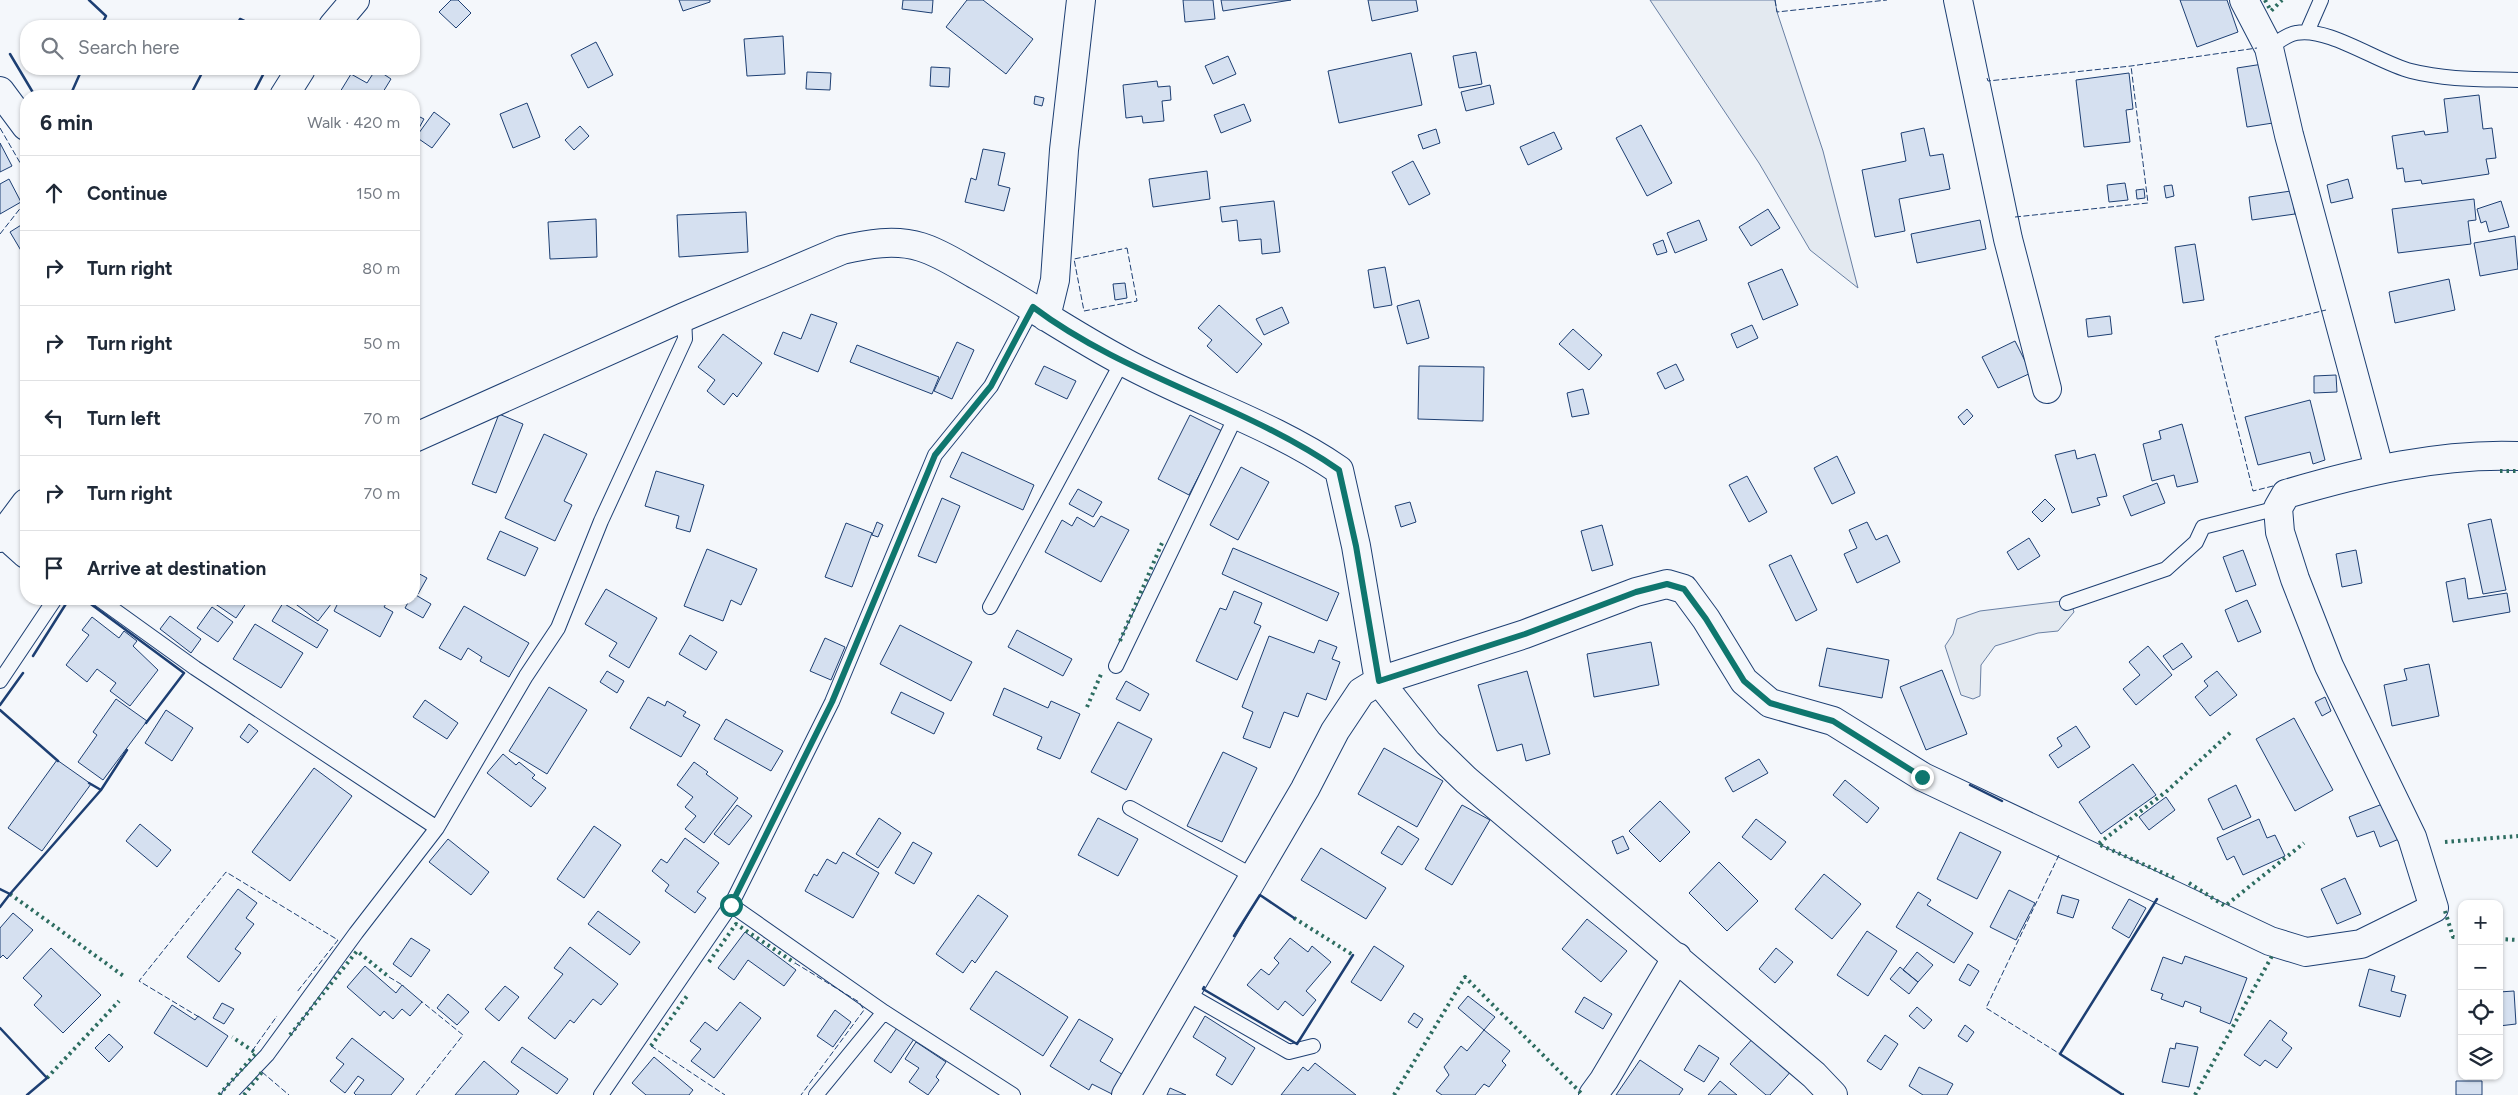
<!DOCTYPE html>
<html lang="en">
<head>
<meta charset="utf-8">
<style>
	:root { --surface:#fff; --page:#f2f2f3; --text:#1f2937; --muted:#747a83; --line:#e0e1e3 }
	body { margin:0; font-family:Figtree,sans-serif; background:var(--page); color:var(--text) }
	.controls { position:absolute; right:15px; bottom:15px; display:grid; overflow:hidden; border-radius:10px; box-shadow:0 1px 4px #0004 }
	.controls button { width:45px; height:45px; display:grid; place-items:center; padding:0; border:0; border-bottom:1px solid var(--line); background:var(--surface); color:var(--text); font:25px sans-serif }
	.stop { position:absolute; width:15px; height:15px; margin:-11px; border:4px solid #0f766e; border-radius:50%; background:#fff }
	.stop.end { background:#0f766e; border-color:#fff; box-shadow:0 1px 5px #0008 }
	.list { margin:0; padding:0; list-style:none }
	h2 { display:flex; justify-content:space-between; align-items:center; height:65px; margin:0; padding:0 20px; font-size:21px }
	h2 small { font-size:16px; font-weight:400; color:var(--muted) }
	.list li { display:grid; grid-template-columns:32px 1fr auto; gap:15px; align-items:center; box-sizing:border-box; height:75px; padding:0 20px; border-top:1px solid var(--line) }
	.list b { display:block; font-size:19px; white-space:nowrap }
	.list em { font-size:16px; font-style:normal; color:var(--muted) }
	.icon { flex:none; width:28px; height:28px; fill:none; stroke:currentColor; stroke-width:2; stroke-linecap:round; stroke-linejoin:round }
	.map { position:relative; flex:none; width:2518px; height:1095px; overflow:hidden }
	.search { position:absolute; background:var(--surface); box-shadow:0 1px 4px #0004; left:20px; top:20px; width:400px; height:55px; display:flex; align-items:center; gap:12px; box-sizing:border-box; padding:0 18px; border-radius:20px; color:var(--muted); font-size:19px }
	.panel { position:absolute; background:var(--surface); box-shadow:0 1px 4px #0004; left:20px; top:90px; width:400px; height:515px; border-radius:20px }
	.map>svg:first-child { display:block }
</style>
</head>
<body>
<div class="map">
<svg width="2518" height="1095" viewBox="0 0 2518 1095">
	<rect width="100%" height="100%" fill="#f4f7fb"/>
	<path fill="#e3e9f0" stroke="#687fa3" d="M1650 0H1775L1777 12 1823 151 1858 288 1810 250 1759 163Z
		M2070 600 2074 612 2058 631 2038 633 1995 646 1981 665 1980 696 1973 699 1961 695 1945 646 1953 634 1957 619 1980 611Z"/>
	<path fill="#d5e0f0" stroke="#1d3f73" d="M451 0H458L471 13 456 28 439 12Z
		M679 0H710V2L683 11Z
		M903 0H933L932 13 902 9Z
		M967 0H983L1033 39 1006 74 946 27Z
		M1183 0H1213L1215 19 1185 22Z
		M1221 0H1291L1223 11Z
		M1368 0H1416L1418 11 1372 21Z
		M2180 0H2227L2238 32 2197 47Z
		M783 36 785 74 747 76 744 39Z
		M596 42 613 75 588 88 571 55Z
		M1476 52 1482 84 1459 88 1453 56Z
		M1411 53 1422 105 1339 123 1328 71Z
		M1228 56 1236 74 1213 84 1205 66Z
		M2263 64 2273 123 2247 127 2237 68Z
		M931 67 950 68 949 87 930 86Z
		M376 69 391 79 383 92 389 96H347L340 92 351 74 367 83Z
		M807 72 831 73 830 90 806 89Z
		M2129 73 2133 109 2126 110 2130 142 2084 147 2076 80Z
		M1157 81 1158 87 1170 86 1171 100 1162 101 1164 121 1143 123 1142 116 1126 118 1123 85Z
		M1490 85 1494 104 1466 111 1461 92Z
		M2479 95 2483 129 2492 128 2496 158 2486 159 2489 174 2422 184 2421 180 2405 182 2403 168 2397 169 2392 136 2424 131 2425 135 2448 132 2444 99Z
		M1035 96 1044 98 1042 106 1034 104Z
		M527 103 540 137 513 148 500 114Z
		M1244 104 1251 121 1221 133 1214 115Z
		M434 112 450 124 432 148 416 137Z
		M414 114 424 119 414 137Z
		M1641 125 1672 183 1647 196 1616 138Z
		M580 126 589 136 574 150 565 140Z
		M1924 128 1930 156 1943 154 1950 189 1899 199 1905 231 1875 237 1862 170 1906 161 1901 133Z
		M1436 129 1440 143 1423 149 1418 135Z
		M1554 132 1562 149 1528 165 1520 147Z
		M0 143 12 166 0 172Z
		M983 149 1005 153 998 185 1010 188 1004 211 965 202 971 178 976 180Z
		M1413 161 1430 194 1409 205 1392 172Z
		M1207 171 1210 199 1153 207 1149 179Z
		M9 179 21 202 0 214V184Z
		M2348 179 2353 198 2331 203 2327 185Z
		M2125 183 2128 200 2109 202 2107 185Z
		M2172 185 2174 196 2166 198 2164 186Z
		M2144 189 2145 198 2137 199 2136 190Z
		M2291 191 2295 214 2252 220 2249 197Z
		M2474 199 2476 220 2468 221 2471 244 2398 253 2392 209Z
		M1274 201 1280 252 1262 254 1261 239 1239 241 1237 220 1222 222 1220 207Z
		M2501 201 2509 227 2489 232 2486 221 2481 223 2477 209Z
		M1768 209 1780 228 1751 246 1739 227Z
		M746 212 748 252 679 257 677 215Z
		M596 219 597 257 550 259 548 222Z
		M1699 220 1707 240 1675 253 1667 233Z
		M1980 220 1986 249 1917 263 1911 234Z
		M26 222V259L10 232Z
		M2515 236 2518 269 2480 276 2474 243Z
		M1663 240 1667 252 1657 255 1653 244Z
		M2195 244 2204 300 2183 303 2175 247Z
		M1385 267 1392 305 1374 308 1368 270Z
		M1782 269 1798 305 1763 320 1748 283Z
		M2449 279 2455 310 2395 323 2389 292Z
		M1125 283 1127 298 1115 300 1113 284Z
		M1419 300 1429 338 1407 344 1397 306Z
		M1219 305 1262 344 1237 373 1207 346 1212 340 1198 328Z
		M1282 307 1289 323 1264 335 1256 319Z
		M811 314 837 323 818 372 774 354 783 332 801 339Z
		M2110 316 2112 334 2088 337 2086 319Z
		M1752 325 1758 338 1737 348 1731 334Z
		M1573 329 1602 355 1589 370 1559 344Z
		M723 334 762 363 737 397 733 393 724 405 707 391 715 380 698 367Z
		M2015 341 2031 373 1998 388 1982 357Z
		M957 342 974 350 952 399 934 391Z
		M857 345 939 377 932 394 850 362Z
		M1676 364 1684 380 1665 389 1657 373Z
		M1044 366 1076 381 1067 399 1035 384Z
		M1419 366 1484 367 1483 421 1418 419Z
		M2336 375 2337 392 2314 393V376Z
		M1583 389 1589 414 1572 417 1567 393Z
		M2310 400 2325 460 2313 464 2310 452 2258 465 2245 417Z
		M1967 409 1973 416 1964 425 1958 417Z
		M499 414 523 424 496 493 472 484Z
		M1190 415 1222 431 1189 495 1158 479Z
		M2182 424 2198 482 2177 487 2174 475 2152 481 2143 444 2161 439 2159 431Z
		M544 434 587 454 564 501 572 505 555 541 505 518Z
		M2075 450 2077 459 2095 454 2107 496 2097 498 2100 505 2072 513 2055 455Z
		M962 452 1034 485 1023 510 950 477Z
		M1837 456 1855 493 1832 504 1814 468Z
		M1241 467 1269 482 1238 540 1210 525Z
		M656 471 704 485 690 532 676 528 679 516 645 506Z
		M1747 476 1767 512 1749 522 1729 485Z
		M2157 483 2165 503 2131 516 2123 496Z
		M1078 489 1102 502 1093 517 1069 504Z
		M942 498 960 506 936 563 918 556Z
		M2045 499 2055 509 2042 522 2032 512Z
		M1410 502 1416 522 1401 527 1395 506Z
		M1101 516 1129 530 1101 582 1045 552 1062 520 1072 526 1077 517 1094 527Z
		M2491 519 2506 590 2483 594 2468 524Z
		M877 522 883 525 878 537 872 535Z
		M1867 522 1876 540 1887 535 1900 562 1857 583 1844 554 1857 548 1849 530Z
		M846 523 872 533 852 587 825 577Z
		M1602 525 1613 565 1592 571 1581 531Z
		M500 531 538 548 525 576 487 559Z
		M2029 538 2040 556 2018 570 2007 552Z
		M1233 548 1339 593 1327 621 1222 574Z
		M707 549 757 569 741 605 731 600 723 621 684 606Z
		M2243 550 2256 585 2236 592 2223 557Z
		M2356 550 2362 583 2342 587 2336 554Z
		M1791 555 1817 610 1796 621 1769 565Z
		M414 571 427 578 418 594 414 591Z
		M2465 578 2468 599 2507 593 2510 612 2453 622 2446 582Z
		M606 589 657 618 629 668 609 656 617 643 585 624Z
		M1234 591 1262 603 1254 623 1261 626 1237 680 1196 661 1220 608 1226 610Z
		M414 594 431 604 423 618 405 608 410 599H414Z
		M208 599H249L236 618Z
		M296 599H335L318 621 293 602Z
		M340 599H389L384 607 393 612 380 637 334 611Z
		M2247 600 2261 632 2238 642 2225 610Z
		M283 603 328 630 317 648 272 621Z
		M464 606 529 643 509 677 480 661 482 657 468 648 461 660 439 648Z
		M212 607 233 622 218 642 197 628Z
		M170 616 201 639 191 653 160 629Z
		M92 617 119 638 124 631 137 641 133 646 158 670 130 706 110 691 116 683 97 669 87 682 66 665 89 635 82 630Z
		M255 624 303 653 281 688 233 659Z
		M900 625 972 662 951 701 880 664Z
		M1017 630 1072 659 1063 676 1008 647Z
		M690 635 717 652 706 670 679 654Z
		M1269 636 1314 653 1319 640 1337 647 1332 659 1340 662 1326 700 1307 693 1298 717 1284 712 1270 748 1243 738 1253 712 1242 707Z
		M825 638 845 647 831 680 810 671Z
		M1651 642 1659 685 1594 697 1587 654Z
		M2182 643 2192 657 2173 670 2163 656Z
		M2148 646 2172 675 2136 705 2123 689 2140 675 2129 662Z
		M1827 648 1889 660 1882 698 1819 686Z
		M2429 664 2439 716 2392 726 2384 685 2407 680 2404 669Z
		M1942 670 1967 734 1926 750 1900 687Z
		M607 671 624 681 617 693 600 682Z
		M1527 671 1550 754 1526 761 1522 744 1497 751 1478 685Z
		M2217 671 2237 695 2210 716 2195 697 2208 686 2204 681Z
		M1126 681 1149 694 1140 711 1116 699Z
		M549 687 587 710 547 774 509 751Z
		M1004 688 1048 708 1051 701 1080 714 1060 759 1037 749 1042 737 993 715Z
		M901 692 944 713 934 734 891 713Z
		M648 697 665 706 667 701 686 712 683 716 700 725 681 757 630 728Z
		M2325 697 2331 711 2322 716 2315 702Z
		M116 699 147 721 103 780 78 762 97 735 93 732Z
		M425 700 458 723 447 739 413 717Z
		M166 710 193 728 172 761 145 743Z
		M2294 718 2333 790 2295 811 2256 739Z
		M726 719 783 751 771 771 714 739Z
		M1118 722 1152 739 1126 790 1091 772Z
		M249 724 258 731 248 743 240 737Z
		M2076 726 2090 747 2058 768 2049 755 2062 746 2057 738Z
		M1384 748 1443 781 1417 827 1358 794Z
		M1223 752 1257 768 1222 842 1187 826Z
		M503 754 516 765 519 762 535 775 532 778 546 788 531 807 487 773Z
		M1759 759 1768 773 1733 792 1725 778Z
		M57 760 91 784 42 851 8 828Z
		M694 762 708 772 706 774 738 798 704 843 685 829 696 816 685 807 693 797 677 785Z
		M2133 764 2156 795 2101 834 2079 802Z
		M314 768 352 796 290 881 252 852Z
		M1845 780 1879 808 1867 823 1833 795Z
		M2236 785 2251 817 2223 830 2208 799Z
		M2166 797 2175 810 2149 830 2139 817Z
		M1660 801 1690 832 1660 862 1629 831Z
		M2385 803 2399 839 2380 847 2374 831 2357 837 2349 817Z
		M737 805 752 816 729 845 714 834Z
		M1462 805 1490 820 1452 885 1425 869Z
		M879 818 901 833 878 868 856 854Z
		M1098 818 1138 839 1118 876 1078 855Z
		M1756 819 1786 842 1771 860 1742 837Z
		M2259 819 2267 838 2275 835 2285 856 2243 875 2234 856 2227 860 2217 838Z
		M140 824 171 850 157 867 126 841Z
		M594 826 621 845 584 898 557 879Z
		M1398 826 1419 839 1402 865 1381 853Z
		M1960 832 2001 852 1977 899 1937 879Z
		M1623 836 1629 849 1617 854 1612 841Z
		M685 838 719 863 697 892 706 898 695 913 665 891 669 885 652 871 661 859 667 863Z
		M448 839 489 872 471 895 429 862Z
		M913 842 932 853 914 884 895 873Z
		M1321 848 1386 888 1366 919 1301 880Z
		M843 852 879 873 853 918 805 891 814 874 817 876 827 859 836 864Z
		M1719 862 1758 901 1727 931 1689 893Z
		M1824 874 1861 904 1832 939 1795 909Z
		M2345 878 2361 914 2337 924 2321 889Z
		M238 889 257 903 246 918 254 924 235 949 241 953 219 982 187 957Z
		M2009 890 2035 903 2016 940 1990 927Z
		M1918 892 1931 900 1927 905 1973 933 1954 963 1896 927Z
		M978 895 1008 916 975 963 972 960 963 973 936 954Z
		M2062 895 2079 900 2073 918 2057 913Z
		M2129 899 2146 908 2129 938 2112 928Z
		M598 911 640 942 630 955 588 924Z
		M13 913 33 930 7 959 3 955 0 958V928Z
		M1587 919 1627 951 1601 982 1562 949Z
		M1867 931 1897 951 1868 996 1837 975Z
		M745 932 796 970 784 986 748 960 734 980 718 968Z
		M411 938 430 950 411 977 393 964Z
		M1290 938 1308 952 1312 946 1331 962 1306 991 1316 1000 1303 1016 1285 1001 1278 1010 1247 985 1261 969 1269 975 1279 963 1274 958Z
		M1374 946 1404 966 1381 1001 1351 982Z
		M570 947 618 984 601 1005 593 999 574 1023 570 1020 555 1039 528 1018 563 974 554 968Z
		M51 948 101 995 63 1033 34 1005 42 996 23 978Z
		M1776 948 1793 962 1775 983 1759 969Z
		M1917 952 1933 965 1918 982 1903 970Z
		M2185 956 2247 978 2230 1024 2200 1012 2201 1007 2185 1001 2183 1007 2161 999 2163 994 2151 990 2163 957 2182 964Z
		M1968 964 1979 971 1970 986 1959 980Z
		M365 966 396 993 402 985 422 1002 410 1016 402 1009 393 1019 384 1011 380 1016 347 987Z
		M1900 967 1918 982 1909 994 1890 979Z
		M2369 969 2395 976 2391 991 2406 995 2400 1017 2359 1006Z
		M996 971 1068 1017 1043 1056 970 1009Z
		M505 986 519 997 499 1021 485 1009Z
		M2514 991 2516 1024 2499 1026V992Z
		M448 994 469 1012 457 1025 437 1008Z
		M1468 996 1495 1017 1484 1030 1458 1008Z
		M1584 997 1612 1014 1603 1029 1575 1012Z
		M740 1002 761 1018 714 1078 691 1061 701 1049 690 1041 705 1022 717 1031Z
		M222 1003 234 1009 224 1024 213 1018Z
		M172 1005 195 1020 198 1016 228 1036 207 1067 154 1033Z
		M1917 1007 1932 1020 1924 1029 1909 1016Z
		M835 1010 851 1022 833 1047 817 1036Z
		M1414 1013 1423 1019 1417 1028 1408 1022Z
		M1205 1016 1255 1048 1232 1085 1216 1075 1226 1058 1193 1037Z
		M1079 1019 1113 1039 1100 1061 1125 1076 1114 1095 1092 1084 1089 1090 1050 1066Z
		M2270 1020 2287 1033 2282 1040 2292 1048 2277 1068 2265 1060 2260 1066 2244 1055Z
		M1965 1025 1974 1032 1967 1042 1958 1036Z
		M897 1028 914 1039 891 1073 874 1061Z
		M1484 1030 1510 1051 1502 1061 1506 1065 1489 1087 1484 1084 1475 1095H1442L1436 1091 1449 1075 1444 1067 1461 1046 1467 1051Z
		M109 1034 123 1047 109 1062 95 1048Z
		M1885 1035 1898 1044 1881 1070 1867 1061Z
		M1755 1036 1793 1069 1770 1095H1766L1730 1064Z
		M352 1038 404 1079 391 1095H356L354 1093 364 1080 358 1076 345 1093 330 1081 344 1064 336 1058Z
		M916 1042 946 1062 936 1077 939 1080 928 1095 909 1082 919 1068 905 1059Z
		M2176 1043 2198 1047 2189 1087 2162 1082 2170 1048 2175 1049Z
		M1699 1045 1719 1058 1704 1082 1684 1070Z
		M522 1047 568 1079 557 1094 511 1062Z
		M654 1057 693 1090 689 1095H646L632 1083Z
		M1640 1060 1683 1089 1679 1095H1616Z
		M484 1061 519 1091 516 1095H455Z
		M1315 1063 1356 1095H1281L1303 1067 1308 1071Z
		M1919 1067 1953 1084 1947 1095H1923L1909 1086Z
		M1720 1081 1737 1095H1708Z
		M2456 1081H2482V1095H2456Z
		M1170 1088 1186 1095H1167Z"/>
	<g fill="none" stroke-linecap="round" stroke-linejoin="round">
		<g stroke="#1d3f73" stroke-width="16">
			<path id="lane" d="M2307 32 2321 0
				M2269 48C2277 43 2287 34 2296 33 2327 26 2379 63 2411 71 2446 80 2482 79 2518 80
				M99 599 195 668 437 828
				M2067 603 2166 569 2196 542 2203 527 2278 508
				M990 607 1122 362
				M1116 666 1237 414
				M0 681 55 599
				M1130 808 1253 876
				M731 905 884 1012 1013 1095
				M1186 993 1289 1052 1313 1046
				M229 1095 267 1055 356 933 437 828 526 676 558 628 601 521 685 339 684 317
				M601 1095 731 905 832 702 935 455 991 386 1033 307
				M816 1095 884 1012"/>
		</g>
		<g stroke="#1d3f73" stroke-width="30">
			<path id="street" d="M1958 0 2008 239 2047 389
				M2244 0 2269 48 2289 135 2379 468
				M333 26 355 0
				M0 91 26 126
				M284 96 301 69
				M1046 317 1055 280 1064 150 1081 0
				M414 438 684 317 842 250C867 244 895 239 921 247 941 253 960 266 978 276 1027 303 1073 335 1122 361 1193 400 1272 424 1339 470L1356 546 1379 681 1428 743 1466 780 1814 1075 1833 1095
				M4 534 26 554
				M0 538 26 503
				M1126 1095 1305 789 1335 731 1361 692 1379 681 1525 634 1636 592 1667 584 1684 589 1706 619 1744 681 1770 703 1833 721 1923 777 2270 941 2306 952 2361 944 2434 908 2412 837 2329 666 2295 579 2280 532 2278 508 2286 494C2361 472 2439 453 2518 456
				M1593 1095 1604 1080 1677 957"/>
		</g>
		<use href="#lane" stroke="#f4f7fb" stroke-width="14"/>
		<use href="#street" stroke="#f4f7fb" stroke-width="28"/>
		<path stroke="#2c6c60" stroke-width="4" stroke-dasharray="2.5 4" stroke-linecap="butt" d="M2265 0 2271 11 2282 0
			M2500 471H2518
			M1120 641 1162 543
			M1087 707 1102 672
			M2445 842 2518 836
			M2174 878 2098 844 2167 791 2232 731
			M2189 883 2225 906 2304 843
			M10 894 125 977
			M2445 911 2453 937H2462
			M1294 918 1353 955
			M2499 939 2518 940
			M709 962 736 924 795 963
			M290 1035 357 951 389 977
			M651 1046 687 996
			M47 1078 119 1001
			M219 1095 256 1053 232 1037
			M244 1095 262 1072
			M1394 1095 1465 977 1582 1094
			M2123 1095H2124
			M2195 1095 2272 956 2269 954"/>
		<path stroke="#1d3f73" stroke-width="1" stroke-dasharray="6 2.5" stroke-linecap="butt" d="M1775 0 1777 12 1887 0
			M1987 78 1988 81 2131 66 2257 48
			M0 128 26 173
			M2015 217 2148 203 2131 66
			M0 234 26 201
			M1127 248 1137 301 1084 311 1074 259Z
			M2273 486 2253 491 2215 337 2326 310
			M2059 855 1986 1008 2060 1054
			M795 963 859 1002 864 1010 801 1095
			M389 977 404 986
			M199 1017 139 981 226 872 338 940 297 992
			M651 1046 725 1095
			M252 1051 277 1016
			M262 1072 289 1095
			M416 1095 463 1035 421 1001"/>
		<path stroke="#1d3f73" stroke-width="2.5" d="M89 0 106 16 101 26
			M225 26 227 23 234 26
			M236 26 240 19 255 26
			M10 54 35 96
			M70 96 82 69
			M190 96 204 69
			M252 96 266 69
			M84 599 184 673 146 723
			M122 599 125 602
			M33 656 69 599
			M0 705 23 673
			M0 710 58 761
			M89 783 101 790 127 750
			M1970 785 2002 801
			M0 889 10 894 101 790
			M0 907 10 894
			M1234 936 1260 895 1294 918
			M1204 987 1203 989 1297 1044 1353 955
			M0 1028 47 1078 27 1095
			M2123 1095 2060 1054 2157 899"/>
	</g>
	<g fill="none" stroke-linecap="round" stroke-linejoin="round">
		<path stroke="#0f766e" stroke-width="6" d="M731 905 832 702 935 455 991 386 1033 307C1126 377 1244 404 1339 470L1356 546 1379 681 1525 634 1636 592 1667 584 1684 589 1706 619 1744 681 1770 703 1833 721 1922 777"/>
	</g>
</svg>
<div class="controls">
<button>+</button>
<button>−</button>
<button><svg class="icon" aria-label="locate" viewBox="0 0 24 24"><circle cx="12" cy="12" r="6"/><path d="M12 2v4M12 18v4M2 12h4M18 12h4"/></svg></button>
<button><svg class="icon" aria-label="layers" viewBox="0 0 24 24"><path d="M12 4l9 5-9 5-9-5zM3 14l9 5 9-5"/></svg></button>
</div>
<div class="stop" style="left:731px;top:905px"></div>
<div class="stop end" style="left:1922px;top:777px"></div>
<div class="search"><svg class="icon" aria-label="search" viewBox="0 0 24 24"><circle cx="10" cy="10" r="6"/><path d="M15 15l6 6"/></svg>Search here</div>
<section class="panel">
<h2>6 min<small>Walk · 420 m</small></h2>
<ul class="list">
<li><svg class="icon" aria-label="ahead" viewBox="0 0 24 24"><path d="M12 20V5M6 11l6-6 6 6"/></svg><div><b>Continue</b></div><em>150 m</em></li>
<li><svg class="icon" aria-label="right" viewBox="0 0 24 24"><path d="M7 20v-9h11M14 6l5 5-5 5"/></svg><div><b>Turn right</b></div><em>80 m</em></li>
<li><svg class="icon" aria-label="right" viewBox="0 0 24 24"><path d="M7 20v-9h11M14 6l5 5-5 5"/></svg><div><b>Turn right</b></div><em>50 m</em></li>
<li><svg class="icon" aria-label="left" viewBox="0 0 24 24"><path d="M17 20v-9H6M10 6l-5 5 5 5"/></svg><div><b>Turn left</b></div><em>70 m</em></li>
<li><svg class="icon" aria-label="right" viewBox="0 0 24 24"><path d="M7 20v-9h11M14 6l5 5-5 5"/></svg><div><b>Turn right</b></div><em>70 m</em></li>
<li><svg class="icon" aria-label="arrive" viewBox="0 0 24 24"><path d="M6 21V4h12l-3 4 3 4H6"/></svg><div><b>Arrive at destination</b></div></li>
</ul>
</section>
</div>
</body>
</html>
